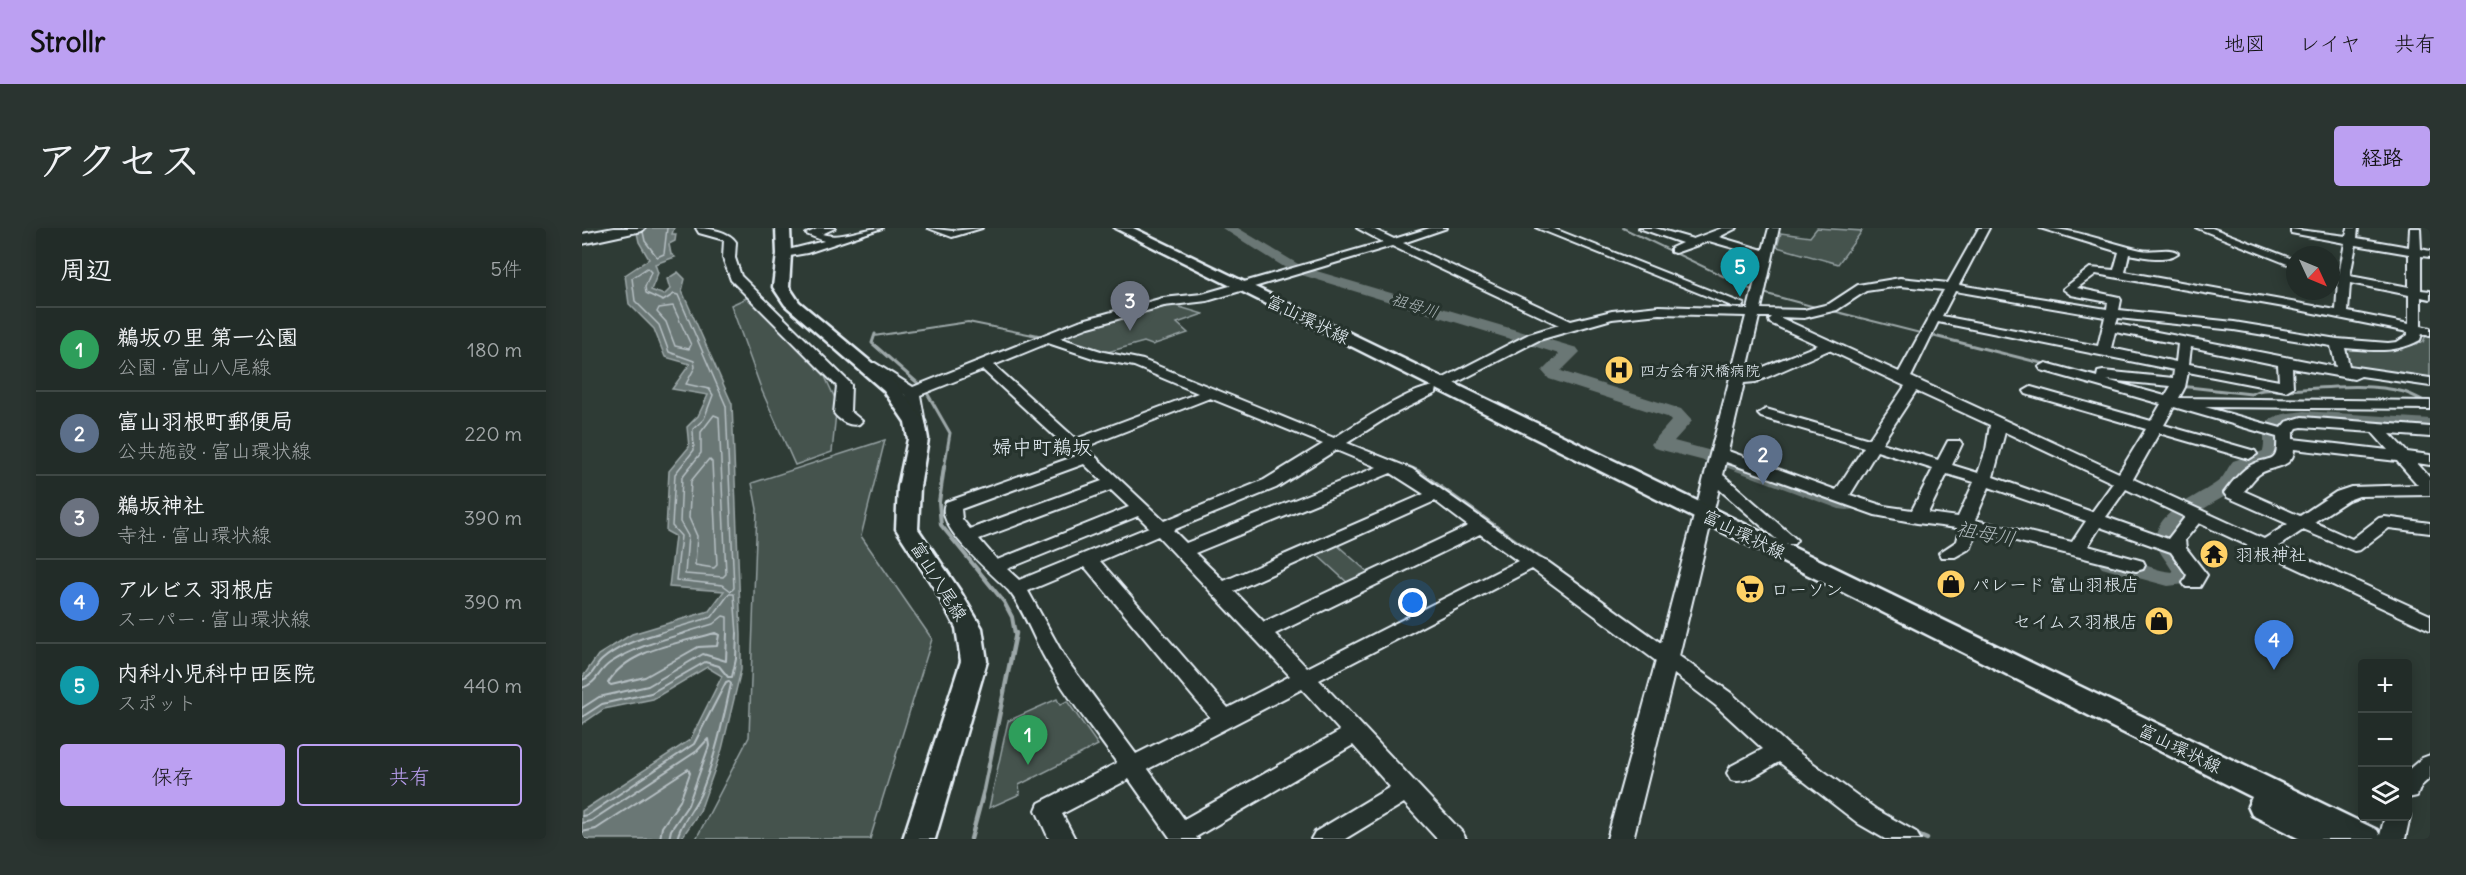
<!DOCTYPE html>
<html lang="ja">
<head>
<meta charset="utf-8">
<style>
	:root { --surface:#222c28; --page:#2a3430; --text:#f1f3f6; --muted:#a2a7a8; --line:#3f4845; --accent:#bca0f2 }
	body { margin:0; font-family:Delius,"Klee One",sans-serif; background:var(--page); color:var(--text) }
	.controls { position:absolute; right:18px; bottom:18px; display:grid; overflow:hidden; border-radius:6px; box-shadow:0 3px 15px #0003 }
	.controls button { width:54px; height:54px; display:grid; place-items:center; padding:0; border:0; border-bottom:2px solid var(--line); background:var(--surface); color:var(--text); font:30px sans-serif }
	.compass { position:absolute; left:1704px; top:18px; width:54px; height:54px; border-radius:50%; background:var(--surface); box-shadow:0 3px 15px #0003; rotate:134deg }
	.you { position:absolute; left:831px; top:375px; width:21px; height:21px; margin:-15px; border:4px solid #fff; border-radius:50%; background:#1a73e8; box-shadow:0 0 0 9px #1a73e833 }
	.badge { display:grid; place-items:center; width:39px; height:39px; border-radius:50%; background:var(--accent); color:#fff; font-size:20px; font-weight:700 }
	.pin { position:absolute; translate:-50% -50px; filter:drop-shadow(0 2px 3px #0008) }
	.pin::after { content:''; position:absolute; top:32px; width:21px; height:18px; background:inherit; clip-path:polygon(0 0,100% 0,50% 100%) }
	.list { margin:0; padding:0; list-style:none }
	h2 { display:flex; justify-content:space-between; align-items:center; height:78px; margin:0; padding:0 24px; font-size:26px }
	h2 small { font-size:20px; font-weight:400; color:var(--muted) }
	.list li { display:grid; grid-template-columns:39px 1fr auto; gap:18px; align-items:center; box-sizing:border-box; height:84px; padding:0 24px; border-top:2px solid var(--line) }
	.list b { display:block; font-size:22px; white-space:nowrap }
	.list p { margin:0; font-size:20px; white-space:nowrap; color:var(--muted) }
	.list em { font-size:20px; font-style:normal; color:var(--muted) }
	.actions { display:flex; gap:12px; padding:18px 24px }
	.actions a { flex:1; padding:14px 0; border:2px solid var(--accent); border-radius:6px; text-align:center; font-size:21px; color:var(--accent) }
	.actions .main { background:var(--accent); color:#111 }
	.icon { flex:none; width:33px; height:33px; fill:none; stroke:currentColor; stroke-width:2; stroke-linecap:round; stroke-linejoin:round }
	.map { position:relative; flex:none; width:1848px; height:611px; overflow:hidden; border-radius:6px }
	header { display:flex; align-items:center; gap:36px; box-sizing:border-box; height:84px; padding:0 30px; background:var(--accent); color:#111 }
	header strong { font-size:28px }
	nav { display:flex; gap:33px; margin-inline-start:auto; font-size:21px }
	.intro { display:flex; align-items:center; justify-content:space-between; box-sizing:border-box; height:144px; padding:0 36px }
	h1 { margin:0; font-size:42px }
	.button { padding:15px 27px; border-radius:6px; background:var(--accent); color:#111; font-size:21px; font-weight:700 }
	main { display:flex; gap:36px; padding:0 36px }
	aside { flex:1; background:var(--surface); border-radius:6px; box-shadow:0 3px 15px #0003 }
	.map>svg:first-child { display:block }
</style>
</head>
<body>
<header>
<strong>Strollr</strong>
<nav><a>地図</a><a>レイヤ</a><a>共有</a></nav>
</header>
<div class="intro"><h1>アクセス</h1><a class="button">経路</a></div>
<main>
<aside>
<h2>周辺<small>5件</small></h2>
<ul class="list">
<li><span class="badge" style="background:#2e9e5b">1</span><div><b>鵜坂の里 第一公園</b><p>公園 · 富山八尾線</p></div><em>180 m</em></li>
<li><span class="badge" style="background:#5c6f8a">2</span><div><b>富山羽根町郵便局</b><p>公共施設 · 富山環状線</p></div><em>220 m</em></li>
<li><span class="badge" style="background:#6b7280">3</span><div><b>鵜坂神社</b><p>寺社 · 富山環状線</p></div><em>390 m</em></li>
<li><span class="badge" style="background:#3f7fe0">4</span><div><b>アルビス 羽根店</b><p>スーパー · 富山環状線</p></div><em>390 m</em></li>
<li><span class="badge" style="background:#0f9aa8">5</span><div><b>内科小児科中田医院</b><p>スポット</p></div><em>440 m</em></li>
</ul>
<div class="actions"><a class="main">保存</a><a>共有</a></div>
</aside>
<div class="map">
<svg width="1848" height="611" viewBox="0 0 1848 611">
	<rect width="100%" height="100%" fill="#2e3b35"/>
	<filter id="ink" filterUnits="userSpaceOnUse"><feTurbulence type="fractalNoise" baseFrequency=".0167" numOctaves="2"/><feDisplacementMap in="SourceGraphic" scale="12" xChannelSelector="R" yChannelSelector="G"/><feConvolveMatrix kernelMatrix="1 2 1 2 8 2 1 2 1" color-interpolation-filters="sRGB"/></filter>
	<g filter="url(#ink)">
		<path fill="#45524e" stroke="#96a2a3" stroke-width="1.5" d="M1235 0 1280 3 1256 36 1195 19 1199 5 1228 9Z
			M169 68 240 142 255 175 250 224 213 237 180 163 149 77Z
			M591 77 621 86 595 95 606 105 570 117 562 114 522 125 472 111 508 95Z
			M1845 105 1848 106V152L1773 141 1766 137 1763 118 1815 121 1841 114Z
			M303 212 279 308 350 411 288 611H114L167 509 175 281 170 255Z
			M754 316 788 346 767 356 733 325Z
			M475 471 478 477 485 473 516 517 437 557 438 566 407 580 426 493Z"/>
		<path fill="#6b7775" stroke="#9da8a9" stroke-width="1.5" d="M54 0H92L90 6H94L93 13 87 16 89 26 93 29 73 36 76 45 69 62 82 67 88 61 85 51 96 44 103 51 100 63 150 176 159 407V442L140 521 118 583 99 611H0V583L108 512 140 448 125 439 71 471 22 481 0 496V450L16 427 50 406 127 383 142 363 87 359 93 308 84 303 87 243 107 219 105 199 116 188 126 167 90 161 108 136 83 129 72 101 47 76 43 47 67 31 57 14Z"/>
		<g fill="none" stroke-linecap="round" stroke-linejoin="round">
			<path stroke="#b6c0c4" stroke-width="1.5" d="M61 4 63 13 75 29 82 26 85 0
				M65 40 69 44 63 59 64 65 81 73 92 66 96 67 144 178 152 360 149 363 141 357 94 352 99 308 90 298 93 246 112 222 111 201 122 191 131 167 127 161 104 156 113 139 112 133 87 124 77 97 53 73 50 50Z
				M91 78 109 117 107 121 93 118 84 94 75 84 77 80Z
				M132 187 137 189 144 346 141 349 103 346 106 308 98 294 100 249 119 225V204Z
				M127 231 130 234 135 337 132 340 113 337 115 308 107 290 109 253Z
				M73 406 130 389 147 366H152L155 406
				M98 406 131 396 141 388 145 389V406
				M129 406H135"/>
			<path stroke="#b6c0c4" stroke-width="2" d="M133 405 137 407 135 418 116 419 63 449 29 457 26 455C45 421 99 415 133 405Z
				M0 452C11 449 12 439 20 432 36 418 58 410 78 405
				M0 460C16 455 15 444 28 435 51 420 76 413 103 405
				M0 480 17 469 66 458 121 426 144 433 145 405
				M0 489 20 476 69 465 123 434 137 438 146 449H150L154 431 155 405
				M0 588 6 587 112 516 144 454 147 453 149 456C141 493 133 530 119 565 112 581 98 595 95 611
				M0 595 9 593 115 523 126 511 127 518 106 577 89 602 87 611
				M0 604 14 601 106 541 108 545 98 573 80 599 78 611"/>
			<path stroke="#9da8a9" stroke-width="2" d="M1041 0 1170 62 1237 80
				M1247 82 1350 108
				M292 108 386 94 456 108"/>
			<path stroke="#9da8a9" stroke-width="3" d="M293 106 290 115 339 158
				M449 106 463 109
				M1344 106 1467 137
				M1503 146 1519 148
				M1598 158 1669 166C1681 159 1692 163 1705 162 1740 160 1789 154 1822 164 1831 167 1840 172 1848 176
				M344 163 368 205 362 241
				M786 223 830 241"/>
			<path stroke="#9da8a9" stroke-width="4" d="M362 239 357 274 359 297 422 374 430 389 433 406
				M827 239 836 243 962 333"/>
			<path stroke="#9da8a9" stroke-width="4.5" d="M1333 606 1345 611
				M389 611 402 562 434 405"/>
			<path fill="#6b7775" fill-rule="evenodd" d="M640 0H656L721 39 995 120 998 124 979 143 1099 181 1110 193 1092 213 1152 229 1273 271 1276 276 1273 281 1265 282 1257 281 1138 237 1072 220 1069 216 1089 193 1085 189 967 151 960 143 977 126 710 44Z
				M1722 183 1848 191V203L1722 195 1710 196 1703 201V215L1697 231 1666 241C1662 250 1657 258 1649 264 1635 275 1591 292 1597 314 1600 326 1611 336 1617 347L1611 355 1586 358 1520 340 1516 335 1520 330C1542 324 1568 343 1591 344 1586 334 1574 323 1574 311 1573 283 1620 267 1638 252 1643 247 1646 239 1651 233L1681 223C1683 216 1681 207 1683 199 1687 185 1711 185 1722 183Z"/>
			<g stroke="#e8f1f8" stroke-width="4">
				<path id="minor" d="M114 0C127 0 147 3 154 14L153 30 159 48 267 154 269 157 268 183 280 193 277 196C268 199 258 193 252 185L255 158 149 52 141 30 142 12 117 5Z
					M237 0H253L240 6C260 12 279 0 300 0L225 25 202 29 196 26 198 24 242 13 224 6Z
					M346 0 370 3 400 0 370 9Z
					M775 0H789L812 11 848 0H865L821 15 989 93 1030 83 1077 78 1166 81 1179 28 1127 13 1093 25 1089 24V20L1100 15 1057 0H1073L1111 11 1140 0H1155L1137 9 1181 22 1187 0H1197L1179 81 1222 82 1247 76 1276 57 1318 50 1366 55 1397 0H1407L1377 57 1525 81 1526 74 1489 67 1481 61 1508 40 1532 42 1537 24 1458 0C1492 0 1526 15 1559 22 1570 25 1587 18 1596 25 1584 34 1562 29 1547 26L1543 44 1754 82 1756 53 1749 52V44L1757 46 1763 15 1709 5V1L1764 8 1766 0H1776L1775 10 1827 19 1828 0H1838L1839 21 1848 23V29L1839 28V62L1848 63V71L1839 69V98L1848 100V108L1840 106 1838 112C1813 126 1790 122 1763 120L1767 138 1848 150V158L1779 148 1772 151 1710 140 1711 159 1704 163 1606 144 1603 159 1597 170 1848 173V181L1623 179 1699 200 1704 194 1720 189 1848 199V209L1808 206 1825 224 1848 227V237L1835 235 1848 250V267L1777 268 1766 272 1732 294 1770 311 1797 290 1803 289 1848 295V305L1807 300 1778 322 1772 323 1721 302 1697 318 1848 387V402L1617 295 1603 312 1604 320 1625 347 1618 359H1604L1601 355 1605 347 1589 324 1518 299 1506 318 1561 333 1563 337 1561 341 1554 343 1394 303 1389 320 1373 329H1359L1357 325 1375 313 1377 305 1375 300 1335 295 1293 287 1144 234 1141 247 1215 312 1212 316H1200L1137 261 1097 428 1149 465 1206 517 1295 582 1334 604 1338 611H1303L1277 596 1197 534C1182 542 1165 557 1149 552L1145 545 1149 538 1181 521 1133 477 1092 446 1051 611H1025L1074 433 950 341 737 452 880 604 884 611H855L822 575 763 611H729L733 604 808 559 771 517 614 609 616 611H589L547 551 480 586 493 611H467L454 582 457 575 535 535C512 502 485 470 465 434 454 416 439 376 426 362 411 346 349 296 364 274L494 228 401 142 338 167 345 206 343 209H331L323 167 281 138 283 135H293L331 159 497 93 581 70 620 66 801 14ZM1774 17 1827 26V59L1768 48ZM810 18 977 97 947 106 854 154 853 159C835 156 770 199 752 210L561 132 522 124 478 110 507 99 582 78 625 73ZM1514 46 1702 79 1826 104V107L1815 114 1806 115 1755 111 1652 94 1537 82 1539 72 1537 69 1495 60ZM1768 55 1827 67V96L1766 84ZM1318 58 1362 62 1317 144 1197 89 1222 90 1255 82 1284 63ZM1373 63 1523 89 1516 118 1360 88ZM1077 86 1164 88 1079 415 966 334 956 330 830 241 765 215 806 189 854 165 855 160H864L957 112 1030 91ZM1177 89H1190L1187 92 1188 95 1236 117 1164 146ZM1536 90 1652 102 1749 118 1754 139 1534 96ZM1356 94 1592 142 1591 150 1521 143 1516 144 1515 149 1464 135 1457 139 1459 142 1579 176 1569 193 1449 159 1442 163 1444 166 1564 201 1537 245 1329 149ZM1533 104 1596 116 1594 134 1529 120ZM466 115 514 131 552 138 616 165 494 211 412 137ZM1609 119 1696 137 1697 153 1607 136ZM1247 122 1323 158 1287 211 1184 181 1176 186 1179 189 1282 219 1254 262 1146 223 1162 155 1174 154ZM1525 152 1589 158 1583 168ZM1334 163 1408 197 1404 222 1396 245 1370 237 1380 216 1378 213H1366L1356 232 1300 215ZM628 170 741 216 682 252 582 293 503 219ZM1592 179 1695 209C1697 240 1685 226 1666 239 1657 245 1648 257 1642 265L1645 269 1706 296 1682 311 1551 251 1577 205 1667 231 1675 226 1673 223 1582 197ZM1720 199 1790 204 1806 222 1711 211V206L1715 200ZM1423 204 1531 255 1510 284 1411 249ZM1712 221 1815 233 1836 257 1769 259 1754 264 1718 288 1662 263C1667 258 1672 249 1679 245 1691 238 1712 240 1712 221ZM754 222 795 239 604 315 591 302 694 260ZM1295 223 1351 241 1330 282 1302 278 1268 267ZM502 236 520 253 388 301 380 291 379 281ZM809 245 842 266 642 353 613 325ZM1365 246 1392 254 1376 289 1346 285ZM1407 259 1504 293 1490 314 1393 292ZM1544 261 1603 289 1586 311 1524 289ZM529 262 547 279 415 332 397 311ZM853 273 886 298 682 394 652 363ZM556 288 567 299 437 352 425 341ZM898 306 936 333 725 440 693 406ZM576 308 708 448 646 480 518 333ZM503 339 628 489 554 526 483 430 446 363ZM720 461 758 503 602 591 566 541Z
					M955 0H970L1162 76 1160 79H1152Z
					M1615 0H1630L1713 32V39Z
					M1848 527V550L1839 558 1835 568 1826 570V542L1840 530Z
					M1826 582 1828 588 1823 611H1797L1803 588H1826Z"/>
			</g>
			<g stroke="#e8f1f8" stroke-width="5">
				<path id="major" d="M194 0H208L209 26 207 59 217 74 314 155 343 194 346 211 338 259 336 301 378 363 400 400 405 433 353 611H321L379 433 374 400 354 363 314 301 316 259 326 211 323 194 302 163 203 77 191 59 195 26Z
					M533 0H551L1795 602 1800 611H1718L1670 587 1666 578 1670 569Z"/>
			</g>
			<g stroke="#e8f1f8" stroke-width="4">
				<path id="highway" d="M32 0H63L60 3 0 16V6Z"/>
			</g>
			<use href="#minor" fill="#26332d" fill-rule="evenodd"/>
			<use href="#major" fill="#26332d" fill-rule="evenodd"/>
			<use href="#highway" fill="#26332d" fill-rule="evenodd"/>
		</g>
	</g>
	<defs>
		<g id="hospital-disc" transform="scale(1.5)"><circle r="9.5" fill="#ffd166" stroke="#26332d"/><path d="M-5-5h3v3.5h4V-5h3V5h-3V1.5h-4V5h-3Z" fill="#111"/></g>
		<g id="temple-disc" transform="scale(1.5)"><circle r="9.5" fill="#ffd166" stroke="#26332d"/><path d="M0-6L5-2H3V0L6.5 2.5H4V6H1.5V3h-3V6H-4V2.5H-6.5L-3 0V-2H-5Z" fill="#111"/></g>
		<g id="shop-disc" transform="scale(1.5)"><circle r="9.5" fill="#ffd166" stroke="#26332d"/><path d="M-5-2.5h2.3a2.7 3.5 0 0 1 5.4 0H5L5.5 6h-11ZM-1.5-2.5h3a1.5 2.3 0 0 0-3 0Z" fill="#111"/></g>
		<g id="supermarket-disc" transform="scale(1.5)"><circle r="9.5" fill="#ffd166" stroke="#26332d"/><path d="M-6-5.5h2.5l.6 2H6L4.5 2H-2.5L-4.4-4H-6ZM-1.5 3.2a1.3 1.3 0 1 0 .1 0ZM3 3.2a1.3 1.3 0 1 0 .1 0Z" fill="#111"/></g>
	</defs>
	<g fill-rule="evenodd">
		<use href="#hospital-disc" x="1037" y="142"/>
		<use href="#temple-disc" x="1632" y="326"/>
		<use href="#shop-disc" x="1369" y="356"/>
		<use href="#supermarket-disc" x="1168" y="361"/>
		<use href="#shop-disc" x="1577" y="393"/>
	</g>
	<g text-anchor="middle" dominant-baseline="central" stroke-width="6" stroke-linejoin="round" paint-order="stroke">
		<g font-size="15" fill="#e8f1f8" stroke="#26332d" text-anchor="start">
			<text x="1058" y="142">四方会有沢橋病院</text>
		</g>
		<g font-size="16" font-style="italic" fill="#b0babd" stroke="#26332d">
			<text transform="translate(833 77) rotate(17)">祖母川</text>
		</g>
		<g font-size="18" fill="#e8f1f8" stroke="#26332d">
			<text transform="translate(726 91) rotate(26)">富山環状線</text>
			<text transform="translate(1162 306) rotate(26)">富山環状線</text>
			<text transform="translate(357 353) rotate(58)">富山八尾線</text>
			<text transform="translate(1598 520) rotate(26)">富山環状線</text>
		</g>
		<g font-size="18" fill="#e8f1f8" stroke="#26332d" text-anchor="start">
			<text x="1653" y="326">羽根神社</text>
			<text x="1390" y="356">パレード 富山羽根店</text>
			<text x="1189" y="361">ローソン</text>
			<text x="1556" y="393" text-anchor="end">セイムス羽根店</text>
		</g>
		<g font-size="20" fill="#e8f1f8" stroke="#26332d">
			<text x="460" y="218">婦中町鵜坂</text>
		</g>
		<g font-size="20" font-style="italic" fill="#b0babd" stroke="#26332d">
			<text transform="translate(1404 305) rotate(11)">祖母川</text>
		</g>
	</g>
</svg>
<div class="controls">
<button>+</button>
<button>−</button>
<button><svg class="icon" aria-label="layers" viewBox="0 0 24 24"><path d="M12 4l9 5-9 5-9-5zM3 14l9 5 9-5"/></svg></button>
</div>
<svg class="compass" viewBox="-18 -18 36 36"><path d="M0-13l5 13h-10z" fill="#e53935"/><path d="M0 13l5-13h-10z" fill="#a2a7a8"/></svg>
<div class="you"></div>
<div class="pin badge" style="left:446px;top:537px;background:#2e9e5b">1</div>
<div class="pin badge" style="left:1181px;top:257px;background:#5c6f8a">2</div>
<div class="pin badge" style="left:548px;top:103px;background:#6b7280">3</div>
<div class="pin badge" style="left:1692px;top:442px;background:#3f7fe0">4</div>
<div class="pin badge" style="left:1158px;top:69px;background:#0f9aa8">5</div>
</div>
</main>
</body>
</html>
